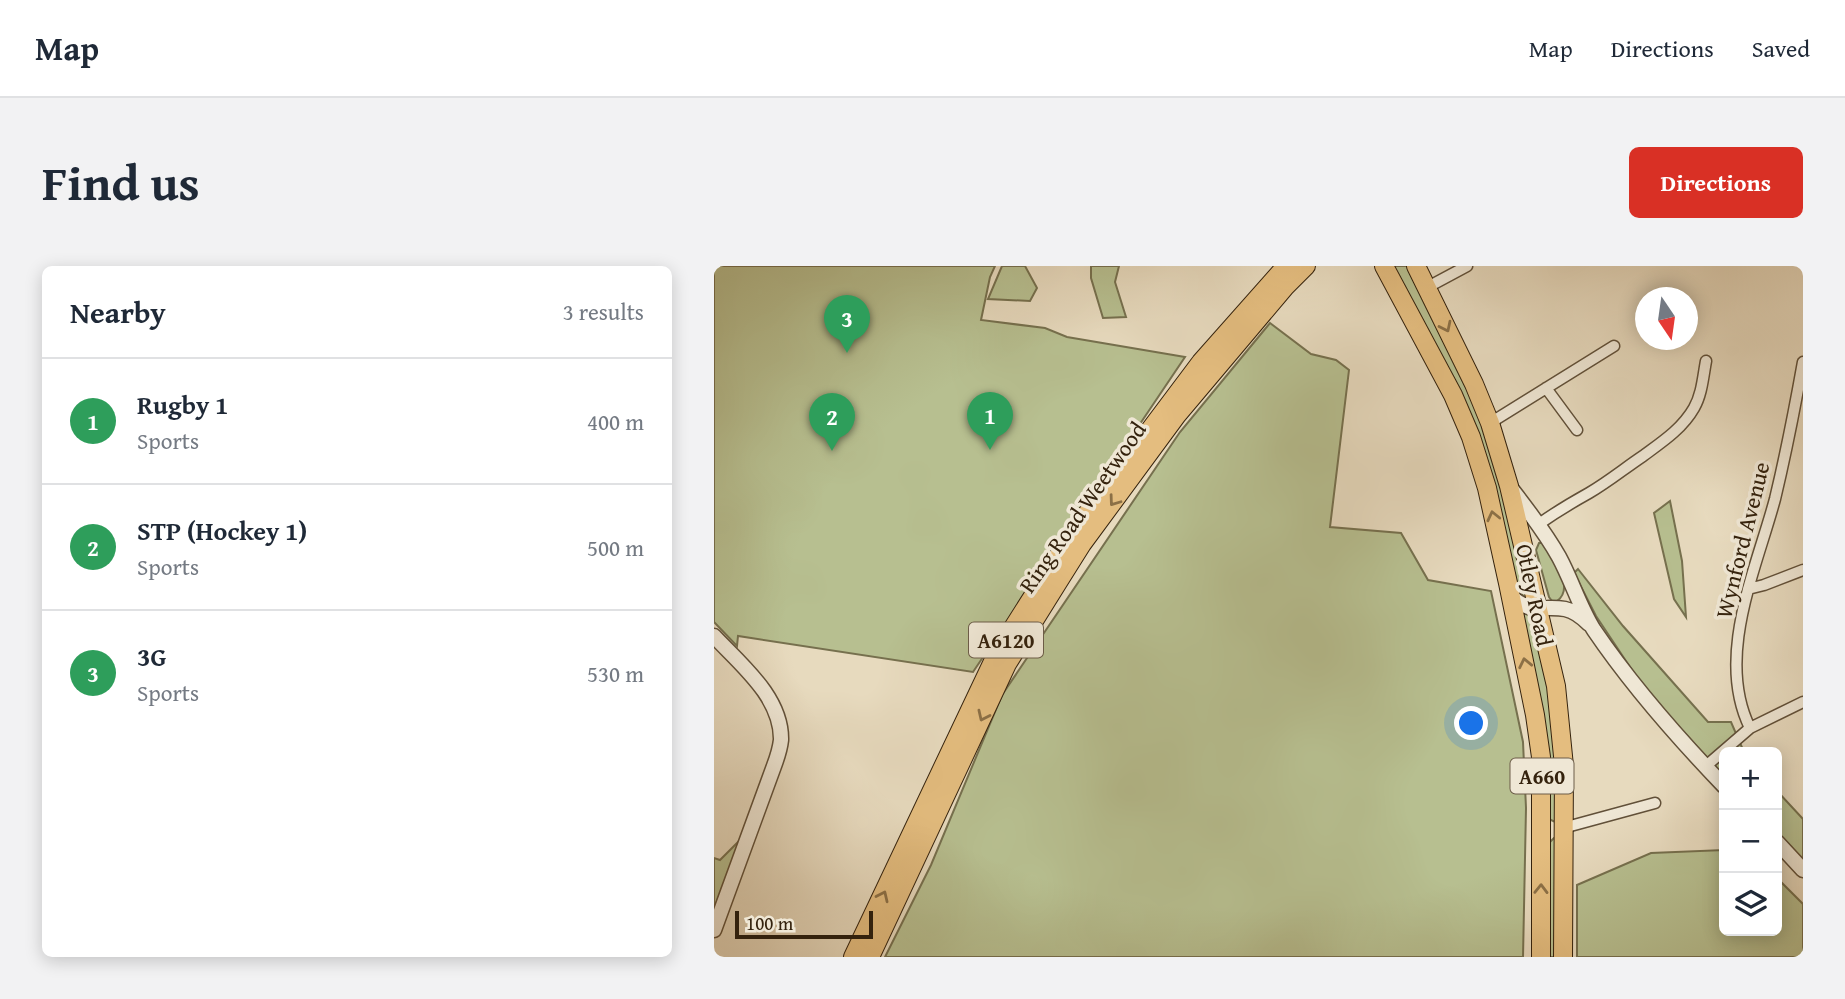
<!DOCTYPE html>
<html lang="en">
<head>
<meta charset="utf-8">
<style>
	:root { --surface:#fff; --page:#f2f2f3; --text:#1f2937; --muted:#747a83; --line:#e0e1e3; --accent:#d93025 }
	body { margin:0; font-family:"Gentium Book Plus",serif; background:var(--page); color:var(--text) }
	.controls { position:absolute; right:21px; bottom:21px; display:grid; overflow:hidden; border-radius:10px; box-shadow:0 4px 18px #0003 }
	.controls button { width:63px; height:63px; display:grid; place-items:center; padding:0; border:0; border-bottom:2px solid var(--line); background:var(--surface); color:var(--text); font:35px sans-serif }
	.compass { position:absolute; left:921px; top:21px; width:63px; height:63px; border-radius:50%; background:var(--surface); box-shadow:0 4px 18px #0003; rotate:167deg }
	.scale { position:absolute; left:21px; bottom:18px; width:138px; box-sizing:border-box; padding-left:7px; border:4px solid #34220d; border-top:0; font-size:19px; line-height:24px; white-space:nowrap; color:#34220d; -webkit-text-stroke:5px #efe7d5; paint-order:stroke }
	.you { position:absolute; left:758px; top:458px; width:24px; height:24px; margin:-18px; border:5px solid #fff; border-radius:50%; background:#1a73e8; box-shadow:0 0 0 10px #1a73e833 }
	.badge { display:grid; place-items:center; width:46px; height:46px; border-radius:50%; background:var(--accent); color:#fff; font-size:23px; font-weight:700 }
	.pin { position:absolute; translate:-50% -58px; filter:drop-shadow(0 2px 4px #0008) }
	.pin::after { content:''; position:absolute; top:37px; width:24px; height:21px; background:inherit; clip-path:polygon(0 0,100% 0,50% 100%) }
	.list { margin:0; padding:0; list-style:none }
	h2 { display:flex; justify-content:space-between; align-items:center; height:91px; margin:0; padding:0 28px; font-size:30px }
	h2 small { font-size:23px; font-weight:400; color:var(--muted) }
	.list li { display:grid; grid-template-columns:46px 1fr auto; gap:21px; align-items:center; box-sizing:border-box; height:126px; padding:0 28px; border-top:2px solid var(--line) }
	.list b { display:block; font-size:26px; white-space:nowrap }
	.list p { margin:0; font-size:23px; white-space:nowrap; color:var(--muted) }
	.list em { font-size:23px; font-style:normal; color:var(--muted) }
	.icon { flex:none; width:38px; height:38px; fill:none; stroke:currentColor; stroke-width:2; stroke-linecap:round; stroke-linejoin:round }
	.map { position:relative; flex:none; width:1089px; height:691px; overflow:hidden; border-radius:10px }
	header { display:flex; align-items:center; gap:42px; box-sizing:border-box; height:98px; padding:0 35px; background:var(--surface); border-bottom:2px solid var(--line) }
	header strong { font-size:33px }
	nav { display:flex; gap:38px; margin-inline-start:auto; font-size:24px }
	.intro { display:flex; align-items:center; justify-content:space-between; box-sizing:border-box; height:168px; padding:0 42px }
	h1 { margin:0; font-size:49px }
	.button { padding:18px 32px; border-radius:10px; background:var(--accent); color:#fff; font-size:24px; font-weight:700 }
	main { display:flex; gap:42px; padding:0 42px }
	aside { flex:1; background:var(--surface); border-radius:10px; box-shadow:0 4px 18px #0003 }
	.map>svg:first-child { display:block }
</style>
</head>
<body>
<header>
<strong>Map</strong>
<nav><a>Map</a><a>Directions</a><a>Saved</a></nav>
</header>
<div class="intro"><h1>Find us</h1><a class="button">Directions</a></div>
<main>
<aside>
<h2>Nearby<small>3 results</small></h2>
<ul class="list">
<li><span class="badge" style="background:#2e9e5b">1</span><div><b>Rugby 1</b><p>Sports</p></div><em>400 m</em></li>
<li><span class="badge" style="background:#2e9e5b">2</span><div><b>STP (Hockey 1)</b><p>Sports</p></div><em>500 m</em></li>
<li><span class="badge" style="background:#2e9e5b">3</span><div><b>3G</b><p>Sports</p></div><em>530 m</em></li>
</ul>
</aside>
<div class="map">
<svg width="1089" height="691" viewBox="0 0 1089 691">
	<rect width="100%" height="100%" fill="#e7dabe"/>
	<filter id="stains"><feTurbulence type="fractalNoise" baseFrequency=".00286" numOctaves="4"/><feColorMatrix values="0 0 0 0 .2 0 0 0 0 .09 0 0 0 0 .02 0 0 0 .5 -.17"/></filter>
	<radialGradient id="worn" r=".72"><stop offset=".6" stop-color="#630" stop-opacity="0"/><stop offset="1" stop-color="#630" stop-opacity=".3"/></radialGradient>
	<path fill="#b7bf90" stroke="#76704e" stroke-width="2" d="M0 0H281L276 11 267 54 331 62 353 71 471 91 259 406 24 370 23 380 0 356Z
		M288 0H311L323 22 316 35 274 33Z
		M377 0H405L401 16 412 51 389 52 377 12Z
		M675 0H695L714 36 777 177 817 335 810 332 804 321 775 210Z
		M556 57 597 88 622 94 635 104 616 261 687 267 714 314 777 325 809 476 812 542 809 691H171L217 599 288 429 466 166Z
		M956 235 968 295 972 351 960 333 940 247Z
		M825 277H830C838 293 862 321 843 335H838L835 331 822 284Z
		M864 303 909 360 994 456H1017L1030 486H1010V510L932 425 882 350 860 307Z
		M805 345 820 348 843 469 841 556 835 553Z
		M1063 525 1089 553V594L1063 566Z
		M840 572H843L842 691H831L834 578Z
		M27 573 0 643V592L6 594Z
		M1010 584V665H1063V612L1089 638V691H863V619L937 587Z"/>
	<g fill="none" stroke-linecap="round" stroke-linejoin="round">
		<g stroke="#615039" stroke-width="13">
			<path id="minor" d="M712 22 753 0
				M832 122 863 164
				M776 157 900 80
				M825 258C842 246 857 237 875 227 894 216 911 202 929 190 948 176 968 163 980 142 988 128 989 111 992 95
				M1034 323 1050 319 1089 304
				M1036 462C1001 391 1042 304 1061 233 1072 187 1081 141 1089 96
				M992 500 1036 462 1089 436
				M849 562 941 537"/>
		</g>
		<g stroke="#615039" stroke-width="17">
			<path id="tertiary" d="M796 221C814 244 831 266 845 291 858 315 866 342 880 364 918 420 963 471 1010 520
				M798 331C817 349 829 339 851 343 861 345 868 351 875 358
				M0 370C26 398 68 431 67 474 66 483 63 492 60 500L0 664
				M1063 576 1089 604"/>
		</g>
		<g stroke="#34220d" stroke-width="20">
			<path id="trunk" d="M670 0 739 129 757 171 773 222 794 317 821 449 827 491V691
				M702 0 760 118 776 157 795 220 842 420 850 500 849 691
				M139 691 283 387 328 316 363 261 487 96 572 0
				M156 691 293 398 346 313 368 278 463 149 571 21 592 0"/>
		</g>
		<use href="#minor" stroke="#efe7d5" stroke-width="10"/>
		<use href="#tertiary" stroke="#efe7d5" stroke-width="14"/>
		<use href="#trunk" stroke="#e4bd7f" stroke-width="18"/>
	</g>
	<defs><path id="oneway-chevron" d="M-2-3.5L2.5 0L-2 3.5" fill="none" stroke-width="1.6" stroke-linecap="round" stroke-linejoin="round" transform="scale(1.75)"/></defs>
	<g stroke="#8c7046">
		<use href="#oneway-chevron" transform="translate(732 61) rotate(64)"/>
		<use href="#oneway-chevron" transform="translate(400 235) rotate(126)"/>
		<use href="#oneway-chevron" transform="translate(779 250) rotate(-103)"/>
		<use href="#oneway-chevron" transform="translate(811 397) rotate(-102)"/>
		<use href="#oneway-chevron" transform="translate(269 450) rotate(115)"/>
		<use href="#oneway-chevron" transform="translate(827 623) rotate(-89)"/>
		<use href="#oneway-chevron" transform="translate(169 630) rotate(-65)"/>
	</g>
	<g text-anchor="middle" dominant-baseline="central" stroke-width="7" stroke-linejoin="round" paint-order="stroke">
		<g fill="#efe7d5" stroke="#6c5d49" stroke-width="2">
			<rect x="255" y="356.5" width="74" height="35" rx="5"/>
			<rect x="796.5" y="492.5" width="63" height="35" rx="5"/>
		</g>
		<g font-size="21" font-weight="bold" fill="#34220d">
			<text x="292" y="374">A6120</text>
			<text x="828" y="510">A660</text>
		</g>
		<g font-size="23" fill="#34220d" stroke="#efe7d5">
			<text transform="translate(368 241) rotate(-55)">Ring Road Weetwood</text>
			<text transform="translate(1028 274) rotate(-76)">Wynford Avenue</text>
			<text transform="translate(821 329) rotate(78)">Otley Road</text>
		</g>
	</g>
	<rect width="100%" height="100%" filter="url(#stains)"/>
	<rect width="100%" height="100%" fill="url(#worn)"/>
</svg>
<div class="controls">
<button>+</button>
<button>−</button>
<button><svg class="icon" aria-label="layers" viewBox="0 0 24 24"><path d="M12 4l9 5-9 5-9-5zM3 14l9 5 9-5"/></svg></button>
</div>
<svg class="compass" viewBox="-18 -18 36 36"><path d="M0-13l5 13h-10z" fill="#e53935"/><path d="M0 13l5-13h-10z" fill="#747a83"/></svg>
<div class="scale">100 m</div>
<div class="you"></div>
<div class="pin badge" style="left:276px;top:184px;background:#2e9e5b">1</div>
<div class="pin badge" style="left:118px;top:185px;background:#2e9e5b">2</div>
<div class="pin badge" style="left:133px;top:87px;background:#2e9e5b">3</div>
</div>
</main>
</body>
</html>
